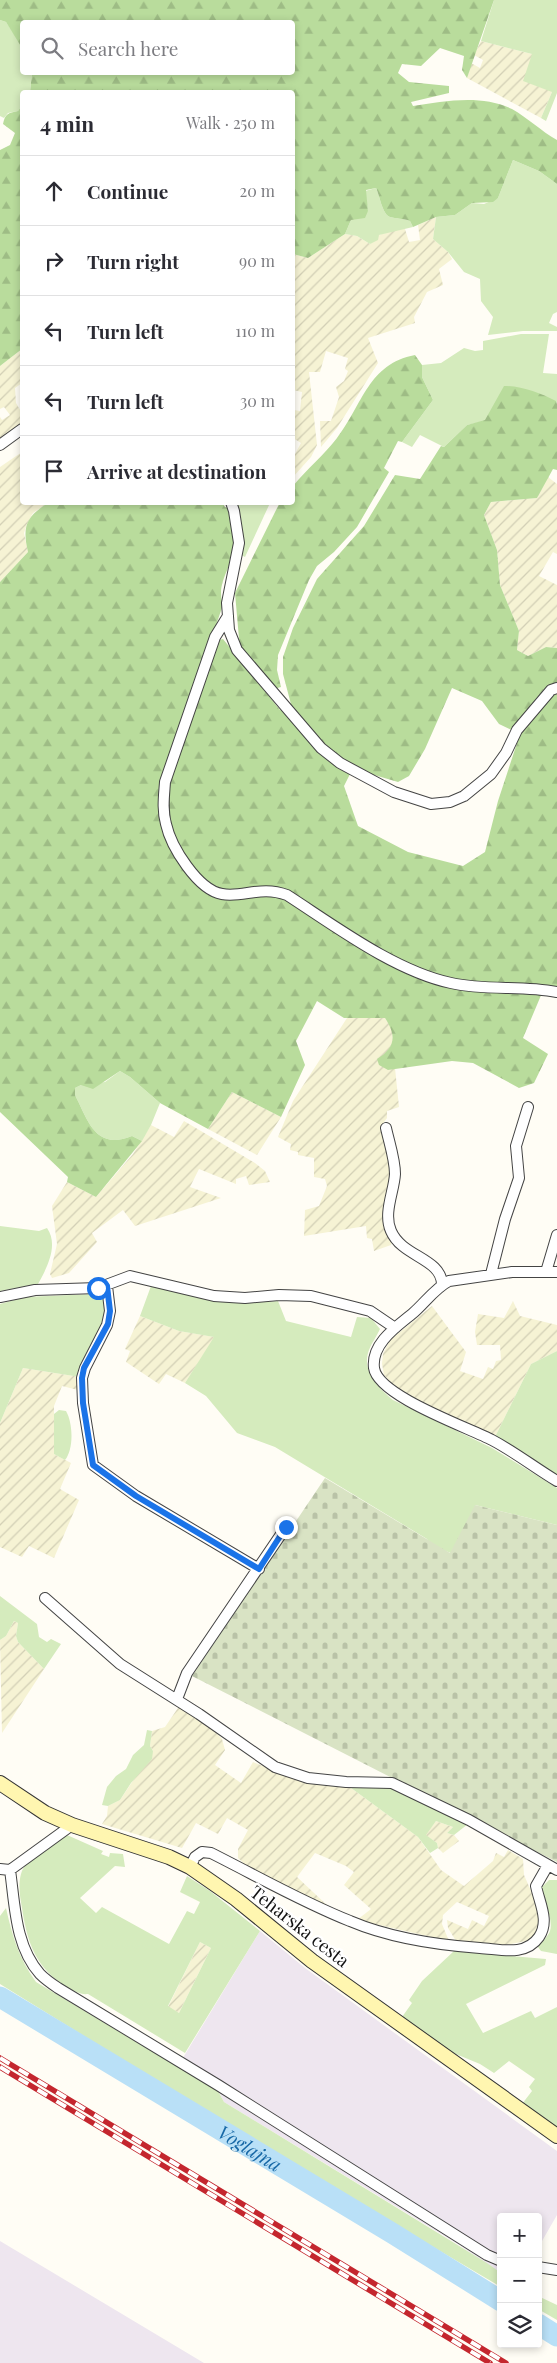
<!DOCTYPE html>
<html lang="en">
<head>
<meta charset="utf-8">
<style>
	:root { --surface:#fff; --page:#f7f7f7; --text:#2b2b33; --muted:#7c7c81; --line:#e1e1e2 }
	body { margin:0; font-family:"Playfair Display",serif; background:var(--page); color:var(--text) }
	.controls { position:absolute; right:15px; bottom:15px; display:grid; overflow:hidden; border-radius:5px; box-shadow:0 2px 8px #0003 }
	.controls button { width:45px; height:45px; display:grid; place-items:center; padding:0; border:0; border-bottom:1px solid var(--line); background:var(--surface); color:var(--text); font:25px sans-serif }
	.stop { position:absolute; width:15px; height:15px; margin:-11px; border:4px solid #1a73e8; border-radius:50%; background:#fff }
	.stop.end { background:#1a73e8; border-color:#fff; box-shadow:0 1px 5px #0008 }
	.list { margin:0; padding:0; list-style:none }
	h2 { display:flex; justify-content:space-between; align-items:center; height:65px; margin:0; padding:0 20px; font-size:21px }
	h2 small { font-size:16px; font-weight:400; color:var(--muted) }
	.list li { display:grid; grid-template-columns:32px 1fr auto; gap:15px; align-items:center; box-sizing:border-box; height:70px; padding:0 20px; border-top:1px solid var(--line) }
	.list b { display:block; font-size:19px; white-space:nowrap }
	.list em { font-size:16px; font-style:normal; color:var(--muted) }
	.icon { flex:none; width:28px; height:28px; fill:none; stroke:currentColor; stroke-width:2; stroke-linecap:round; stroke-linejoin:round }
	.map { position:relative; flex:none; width:557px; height:2363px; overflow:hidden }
	.search { position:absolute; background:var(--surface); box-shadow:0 2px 8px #0003; left:20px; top:20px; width:275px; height:55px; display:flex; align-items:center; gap:12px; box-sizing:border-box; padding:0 18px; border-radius:5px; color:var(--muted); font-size:19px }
	.panel { position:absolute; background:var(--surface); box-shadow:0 2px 8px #0003; left:20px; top:90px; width:275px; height:415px; border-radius:5px }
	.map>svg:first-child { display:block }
</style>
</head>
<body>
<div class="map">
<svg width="557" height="2363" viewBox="0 0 557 2363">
	<defs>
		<pattern id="farmland-furrows" width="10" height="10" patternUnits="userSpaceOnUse" patternTransform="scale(1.25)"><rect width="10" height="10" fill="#f6f3d4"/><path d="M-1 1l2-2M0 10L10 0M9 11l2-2" fill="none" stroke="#d2cfb5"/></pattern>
		<pattern id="forest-firs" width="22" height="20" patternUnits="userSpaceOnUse" patternTransform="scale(1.25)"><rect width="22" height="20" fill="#b9dc9c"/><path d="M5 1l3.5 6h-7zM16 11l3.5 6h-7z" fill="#9ebc85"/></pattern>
		<pattern id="cemetery-stones" width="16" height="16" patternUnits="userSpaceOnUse" patternTransform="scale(1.25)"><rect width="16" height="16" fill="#d9e3c4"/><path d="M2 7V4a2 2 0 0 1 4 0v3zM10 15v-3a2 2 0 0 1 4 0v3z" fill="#b9c2a7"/></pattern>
	</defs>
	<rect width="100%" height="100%" fill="#fffdf5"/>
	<path fill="#eee6ef" d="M260 1931 305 1968 557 2151V2215L538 2248V2217H501V2273L459 2245 224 2102 218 2091 178 2066Z
		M0 2241 204 2363H0Z"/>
	<path fill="url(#farmland-furrows)" d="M481 41 532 54 552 92 541 118 467 78 471 63 480 68 483 60 474 55Z
		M436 217 433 239 448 252 452 259 439 269 443 285 427 292 414 317 415 323 368 338 378 363 337 428 321 447 320 421H331L339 397 336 387 344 381 348 371 345 369 348 358 326 351 320 372H309L317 445 311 457 293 477 292 453 295 454 301 443 293 438 292 420 294 410 300 411 302 392 293 390V254L308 258 345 234 357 236 370 244 379 235 396 229H405L409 242 420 240 418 225Z
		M22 349V383L15 388 16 403 22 413V426L0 440V417L2 420 10 415 4 407 0 409V366Z
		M22 452V502L48 503 33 513 27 524 24 533 28 552 0 582V467Z
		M548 477 557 484V554L553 552 539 576 557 585V648L546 647 528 656 517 650 519 631 500 585 497 550 484 515 491 502 537 498Z
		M347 1018H385L392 1028 393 1042 387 1053 388 1070 395 1068 399 1107 387 1111V1118L384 1122 393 1171 384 1220 385 1230 392 1242 391 1245 374 1251 372 1239 367 1238 366 1226 304 1236 305 1210 319 1206 327 1186 325 1179 314 1177V1158L298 1155V1152L290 1150 291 1144 278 1137 293 1101Z
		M232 1092 281 1117 257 1155 208 1129Z
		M184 1121 255 1163 265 1171 270 1182 249 1185 246 1176 236 1179V1184L199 1169 190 1187 221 1198 135 1226 123 1210 92 1233 97 1242 69 1273 52 1278 50 1274 57 1244 52 1206 67 1182 96 1197 133 1154 151 1125 174 1137Z
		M513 1301 520 1316 557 1325V1351L531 1364 495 1437 412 1398 399 1391 384 1375 382 1364 383 1354 390 1340 432 1306 466 1352 460 1371 483 1379 488 1367 493 1369 496 1361 501 1360 500 1345H477L475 1332 478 1314 504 1318Z
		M140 1316 179 1331 215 1337 185 1383 166 1374 159 1384 126 1362 130 1351 125 1349Z
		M23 1368 80 1377 78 1390 62 1386 54 1406V1454L71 1463 60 1489 79 1500 54 1558 29 1546 22 1557 0 1547V1423Z
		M14 1621 18 1623 16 1636 18 1642 44 1669 2 1733 0 1640 6 1636Z
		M180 1705 211 1727 222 1739 225 1750 215 1765 241 1783 253 1762 294 1778 347 1785 418 1837 441 1870 464 1886 493 1861 496 1853 504 1857 508 1850 523 1859 524 1875 535 1900 540 1925 534 1936 526 1941 505 1945 456 1941 448 1928 447 1920 468 1929 472 1920 484 1926 489 1916 457 1902 443 1915 442 1924 449 1941 357 1920 371 1909 344 1885 354 1872 346 1866 315 1853 297 1877 329 1907 325 1906 249 1868 238 1858V1849L248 1830 227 1818 218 1834 196 1823 182 1848 102 1824 107 1816 108 1806 120 1800 153 1751 150 1746 152 1731 165 1727Z
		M436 1821 453 1827 447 1833 454 1835 459 1841 443 1853 438 1848 437 1843 425 1835Z
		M200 1942 211 1948 179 2013 168 2007Z"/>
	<path fill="#d5ebbd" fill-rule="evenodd" d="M494 0H557V93L546 121 541 118 552 92 523 81 532 54 481 41Z
		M0 20 6 22 21 44 22 72 32 73 30 92H22V105L18 111 8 113 4 118 0 116Z
		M513 160 539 171 557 184V312L553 314 549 323 557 327V331H523L488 335 493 317 481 301 480 279 464 272 448 252 433 239 436 217 455 215 472 203 484 204 498 198Z
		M376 188C380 196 382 214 390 217 396 219 403 218 410 221L413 227 379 235 378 240 370 244 357 236 345 234 351 220 368 211 365 191Z
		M521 334H549L543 373 557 374V404L556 401 494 407 485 421 467 425 444 447 420 435 412 447 402 442 433 400 422 377V365L441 363 464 348 475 351 483 350V341Z
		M240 503H270L245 557 241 555 234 506Z
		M120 1071 130 1077 160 1103 151 1125 142 1141 132 1136C95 1151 88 1120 75 1095V1088L81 1085 105 1082Z
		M0 1226 39 1231 47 1228C59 1245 47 1268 38 1284L0 1291Z
		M151 1286C197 1297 230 1305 278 1301L286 1321 351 1337 357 1317 371 1318 380 1329C377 1336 372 1342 369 1350 361 1371 378 1387 393 1400L492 1448 557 1488V1525L475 1505 482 1565 430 1545 427 1539 275 1447 237 1433 206 1396 185 1383 214 1337 179 1331 140 1316Z
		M93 1294 103 1296C116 1320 90 1355 80 1377L23 1368 0 1423V1304L25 1297Z
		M557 1351V1476L495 1437 531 1364Z
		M59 1410 66 1411C73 1423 74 1449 65 1460L54 1454V1414Z
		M0 1596 37 1624 39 1637 47 1642 51 1639 61 1644 44 1669 18 1642 16 1636 18 1623 14 1621 6 1636 0 1640Z
		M147 1730 152 1731 150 1746 153 1751 152 1759 131 1783 120 1800 108 1806 102 1805 107 1787 116 1776 126 1769 133 1755 144 1745Z
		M347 1785 390 1787 468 1824 454 1835 447 1833 453 1827 436 1821 426 1835 437 1843 438 1848 430 1853 418 1837Z
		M67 1835 103 1851 101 1854 109 1857 110 1853 123 1854 125 1867 115 1866 80 1898 96 1913 102 1907 169 1944 187 1911 194 1914 200 1902 180 1892 187 1876 210 1891 260 1931 185 2053 88 1994C80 1995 75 1991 67 1987 36 1969 27 1942 22 1908 20 1897 18 1885 21 1874 26 1857 53 1845 67 1835ZM200 1942 211 1948 179 2013 168 2006Z
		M549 1880H557V1954L541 1951 538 1947C541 1942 548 1937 550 1931 554 1918 542 1900 542 1887Z
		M6 1908C12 1935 19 1959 36 1982L218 2091 224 2102 487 2263 501 2273V2287L247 2137 0 1984V1916Z
		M454 1951 546 1959 545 1965 466 2004 483 2033 531 2011 535 2018 557 2007V2129L522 2104 532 2091 529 2087 535 2079 509 2061 494 2073 480 2064 451 2052 402 2017 412 2003 409 2000 422 1981Z
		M538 2296 557 2305V2320L538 2309Z"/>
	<path fill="url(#forest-firs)" d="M0 0H494L467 78 462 70 464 56 440 48 421 66 402 64 398 73 409 82 449 86V93L411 102 413 106C444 101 482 94 512 109 528 118 541 131 557 140V184L539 171 513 160 498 198 493 202 472 203 455 215 436 217 413 227 410 221C403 218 396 219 390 217 382 214 380 196 376 188L366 190 368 211 365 218 351 220 345 234 308 258 293 254 292 92H30L32 73 292 72V22H22V48L6 22 0 20Z
		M22 105V349L0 366V150L10 145 15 133 3 124C5 114 8 113 18 111Z
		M415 355 422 365V377L433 400 402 442 398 441 384 468 389 472 357 527 334 552 317 566 309 580 278 655 277 670 281 687 274 689 240 650 235 593 279 504 292 502 293 486C307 469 324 455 337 438 363 404 368 364 415 355Z
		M504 386C522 386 540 393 556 401L557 404V470L553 469 537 498 491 502 484 515 497 550 500 585 519 631 517 650 528 656 546 647 557 648V987L476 984 437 977 359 939 286 891 224 892 209 885 180 851 170 825 166 801 168 783 216 641 223 639 280 710 288 712 350 774 344 786 358 826 408 852 463 866 485 852 498 801 520 734 499 724 482 701 452 688 425 749 409 776 398 782 364 772 343 761 326 747 292 708 283 674V657L293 628 317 579 364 526 395 475 420 479 441 446 444 447 467 425 485 420Z
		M222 502 225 507 228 508C231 518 237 532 236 542 234 565 215 582 223 605L161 783 162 826 202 889 276 893 423 978 542 993 523 1038 548 1054 534 1083 519 1088 473 1063 452 1061 388 1070 379 1065 377 1059C395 1048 397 1036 385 1018H344L317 1001 296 1041 305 1065 281 1117 232 1092 208 1129 160 1103 130 1077 120 1071 93 1089 81 1085 75 1088V1095C88 1120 95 1151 132 1136L142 1141 96 1197 67 1182 68 1177 0 1112V582L28 552C22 526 26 517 48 503Z"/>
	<path fill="url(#cemetery-stones)" d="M325 1478 450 1553 475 1505 557 1525V1862L192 1676Z"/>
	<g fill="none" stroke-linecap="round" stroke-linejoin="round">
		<g stroke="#b9e0f7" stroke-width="21">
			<path id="s1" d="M0 1997 392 2233 501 2301"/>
			<path d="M538 2324 557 2336"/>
		</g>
		<g stroke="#444" stroke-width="12">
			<path id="street" d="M0 445 22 429
				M231 502 234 511 239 543 227 603 229 630 237 650 321 748 340 763 394 792 431 804 450 802 464 796 491 774 506 753 517 730 551 690 557 688
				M228 616 215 637 165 782C164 796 162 810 166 824 171 847 198 890 222 894 243 898 261 885 287 895 335 926 395 971 451 983 486 991 522 985 557 992
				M386 1128C389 1142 395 1159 395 1174 394 1192 383 1213 391 1231 402 1257 441 1258 442 1284
				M546 1272 557 1235
				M557 1272H512L449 1281C435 1288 424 1304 412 1314 396 1327 371 1344 374 1368 378 1396 467 1427 492 1440 515 1452 535 1468 557 1481
				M491 1274 505 1219 519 1178 516 1146 528 1107
				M107 1286 110 1311 107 1325 85 1368 82 1378 83 1403 93 1465 136 1496 259 1569
				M0 1297 35 1290 98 1288 130 1276 214 1296 245 1298 279 1295 311 1296 370 1311 395 1328
				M45 1598 120 1664 199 1714 275 1767 308 1778 346 1782 392 1783 469 1820 557 1870
				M177 1699 187 1673 286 1527
				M190 1867 195 1857 202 1852 211 1853C257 1876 302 1902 350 1921 390 1938 437 1945 480 1948 500 1949 525 1957 539 1937 550 1921 539 1902 536 1886L548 1865
				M0 1869 10 1870C15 1905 15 1946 40 1974 45 1979 52 1984 58 1988L218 2085 487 2255 501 2261
				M10 1870 72 1825
				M538 2267 557 2270"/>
		</g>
		<g stroke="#333" stroke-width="16">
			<path id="secondary" d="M0 1783 45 1813 72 1825 169 1857 190 1867 236 1899 312 1961 557 2136"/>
		</g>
		<use href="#street" stroke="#fff" stroke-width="10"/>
		<use href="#secondary" stroke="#fff6b0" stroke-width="14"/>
		<g stroke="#c4262e" stroke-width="5.5">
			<path id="rail" d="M0 2058 506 2363
				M0 2067 490 2363"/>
		</g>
		<use href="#rail" stroke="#fff" stroke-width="4" stroke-dasharray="11" stroke-linecap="butt"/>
	</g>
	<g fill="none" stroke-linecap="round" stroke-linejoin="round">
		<path stroke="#1a73e8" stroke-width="6" d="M98 1288 107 1286 110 1311 108 1324 84 1368 82 1378 83 1403 93 1465 136 1496 259 1569 286 1527"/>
	</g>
	<g text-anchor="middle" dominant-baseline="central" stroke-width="5" stroke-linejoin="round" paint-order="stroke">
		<g font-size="18" fill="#111" stroke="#fff">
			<text transform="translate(300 1926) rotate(38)">Teharska cesta</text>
		</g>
		<g font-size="19" font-style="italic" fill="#1768a6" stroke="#fff">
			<text stroke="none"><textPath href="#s1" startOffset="292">Voglajna</textPath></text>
		</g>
	</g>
</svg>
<div class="controls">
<button>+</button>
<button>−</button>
<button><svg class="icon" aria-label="layers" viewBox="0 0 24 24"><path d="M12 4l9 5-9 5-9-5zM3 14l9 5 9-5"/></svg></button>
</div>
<div class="stop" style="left:98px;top:1288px"></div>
<div class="stop end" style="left:286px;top:1527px"></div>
<div class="search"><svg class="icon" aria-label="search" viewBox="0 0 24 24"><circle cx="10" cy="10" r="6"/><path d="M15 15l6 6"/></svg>Search here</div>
<section class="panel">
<h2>4 min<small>Walk · 250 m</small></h2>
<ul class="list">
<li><svg class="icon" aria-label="ahead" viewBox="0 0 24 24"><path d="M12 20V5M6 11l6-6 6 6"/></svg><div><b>Continue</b></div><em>20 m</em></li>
<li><svg class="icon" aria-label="right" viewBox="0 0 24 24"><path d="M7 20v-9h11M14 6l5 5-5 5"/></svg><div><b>Turn right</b></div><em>90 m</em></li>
<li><svg class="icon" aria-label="left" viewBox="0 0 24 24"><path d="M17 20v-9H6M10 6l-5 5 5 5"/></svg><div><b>Turn left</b></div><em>110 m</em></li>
<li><svg class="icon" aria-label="left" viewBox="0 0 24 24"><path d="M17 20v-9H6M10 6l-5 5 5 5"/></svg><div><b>Turn left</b></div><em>30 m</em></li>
<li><svg class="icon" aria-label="arrive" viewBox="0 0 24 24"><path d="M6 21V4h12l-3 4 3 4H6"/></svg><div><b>Arrive at destination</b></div></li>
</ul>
</section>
</div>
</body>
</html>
